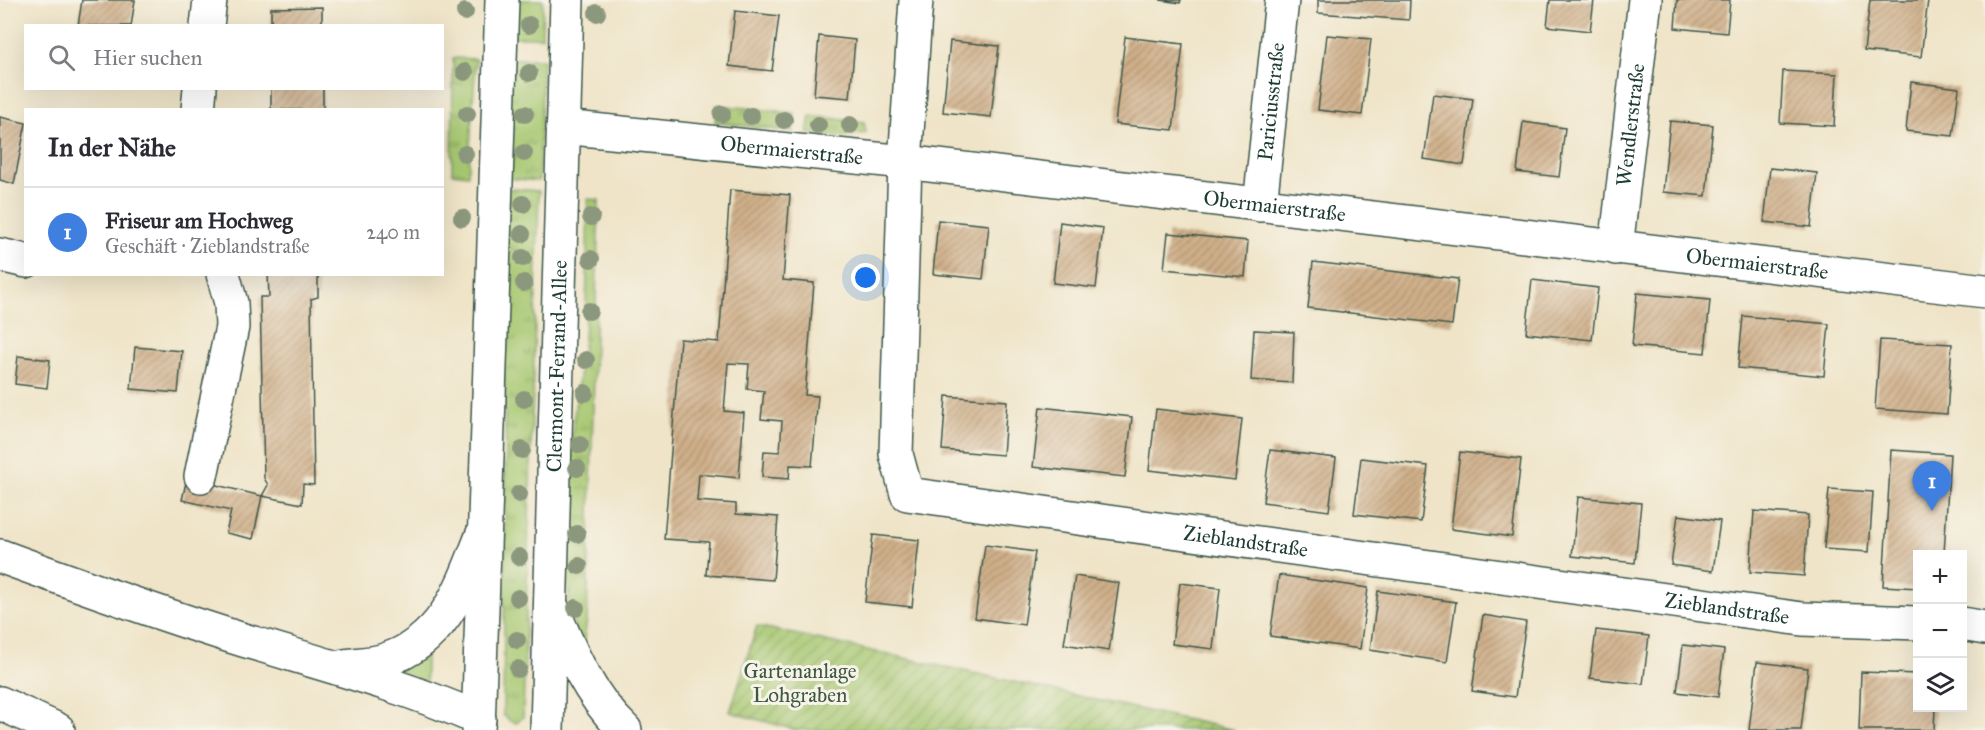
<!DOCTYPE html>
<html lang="de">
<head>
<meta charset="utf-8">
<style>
	:root { --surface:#fff; --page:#f2f2f3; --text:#2b2b33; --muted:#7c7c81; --line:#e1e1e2; --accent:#b5179e }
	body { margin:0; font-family:"IM FELL Great Primer",serif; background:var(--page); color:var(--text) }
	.controls { position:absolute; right:18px; bottom:18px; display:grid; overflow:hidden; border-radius:0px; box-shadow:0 6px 24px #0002 }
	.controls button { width:54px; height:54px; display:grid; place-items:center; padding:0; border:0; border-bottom:2px solid var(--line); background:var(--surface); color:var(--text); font:30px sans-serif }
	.you { position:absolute; left:866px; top:278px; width:21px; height:21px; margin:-15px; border:4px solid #fff; border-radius:50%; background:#1a73e8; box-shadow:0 0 0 9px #1a73e833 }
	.badge { display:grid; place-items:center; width:39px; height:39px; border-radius:50%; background:var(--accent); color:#fff; font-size:20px; font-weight:700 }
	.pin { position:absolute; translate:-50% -50px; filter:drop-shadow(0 2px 3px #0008) }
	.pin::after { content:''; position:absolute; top:32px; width:21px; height:18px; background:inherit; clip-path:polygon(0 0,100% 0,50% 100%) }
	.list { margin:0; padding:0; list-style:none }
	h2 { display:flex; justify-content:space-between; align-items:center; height:78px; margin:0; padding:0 24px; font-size:26px }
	h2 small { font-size:20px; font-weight:400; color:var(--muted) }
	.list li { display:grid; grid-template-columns:39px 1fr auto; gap:18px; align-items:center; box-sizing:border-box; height:90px; padding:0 24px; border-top:2px solid var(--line) }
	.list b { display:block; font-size:22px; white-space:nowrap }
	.list p { margin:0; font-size:20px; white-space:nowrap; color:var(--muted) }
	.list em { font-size:20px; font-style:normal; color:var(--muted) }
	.icon { flex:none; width:33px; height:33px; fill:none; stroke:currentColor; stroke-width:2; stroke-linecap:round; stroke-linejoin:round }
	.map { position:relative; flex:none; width:1985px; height:730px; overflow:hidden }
	.search { position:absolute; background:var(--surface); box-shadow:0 6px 24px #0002; left:24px; top:24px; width:420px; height:66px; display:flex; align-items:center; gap:15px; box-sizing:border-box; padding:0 21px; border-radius:0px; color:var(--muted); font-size:22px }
	.panel { position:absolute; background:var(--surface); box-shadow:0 6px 24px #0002; left:24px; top:108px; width:420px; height:168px; border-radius:0px }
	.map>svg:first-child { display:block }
</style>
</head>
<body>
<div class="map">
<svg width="1985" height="730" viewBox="0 0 1985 730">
	<defs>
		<pattern id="grass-tufts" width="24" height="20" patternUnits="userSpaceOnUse" patternTransform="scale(1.5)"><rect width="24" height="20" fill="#a6c770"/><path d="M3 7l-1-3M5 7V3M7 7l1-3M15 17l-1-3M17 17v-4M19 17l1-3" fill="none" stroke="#87a35d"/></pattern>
		<pattern id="garden-furrows" width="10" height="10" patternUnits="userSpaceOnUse" patternTransform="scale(1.5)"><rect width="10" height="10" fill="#a6c770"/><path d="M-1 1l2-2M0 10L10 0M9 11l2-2" fill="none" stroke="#87a35d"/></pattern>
		<pattern id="building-hatch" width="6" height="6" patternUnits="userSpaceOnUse" patternTransform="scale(1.5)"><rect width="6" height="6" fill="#d0b08a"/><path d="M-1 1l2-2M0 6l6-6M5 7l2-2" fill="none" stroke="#a89072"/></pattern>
	</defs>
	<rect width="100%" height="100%" fill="#f7f3e8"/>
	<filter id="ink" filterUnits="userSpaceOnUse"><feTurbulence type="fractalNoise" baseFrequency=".0167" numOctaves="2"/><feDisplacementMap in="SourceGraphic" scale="12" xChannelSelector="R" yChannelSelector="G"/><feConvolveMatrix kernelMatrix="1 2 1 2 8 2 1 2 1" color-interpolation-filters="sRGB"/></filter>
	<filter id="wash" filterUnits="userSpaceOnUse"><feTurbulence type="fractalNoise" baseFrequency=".008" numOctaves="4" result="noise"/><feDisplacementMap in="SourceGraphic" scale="24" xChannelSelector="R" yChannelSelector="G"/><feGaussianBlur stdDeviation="1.35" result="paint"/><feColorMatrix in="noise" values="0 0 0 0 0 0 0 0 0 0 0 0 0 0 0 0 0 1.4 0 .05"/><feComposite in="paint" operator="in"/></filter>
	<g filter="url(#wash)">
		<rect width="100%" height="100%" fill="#efe4c8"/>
		<path fill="url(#grass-tufts)" stroke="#628252" stroke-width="1.5" d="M513 0H543L542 37H510Z
			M453 58 476 59 468 175 452 173Z
			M509 59H543L539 181 505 178Z
			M717 105 795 113 793 132 715 122Z
			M810 116 864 122 866 133 837 137 807 133Z
			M505 188 539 191 523 717 517 723 510 721 503 715 506 451 501 326Z
			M588 199 599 200 587 620 582 653C549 561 572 440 583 345 589 297 586 247 588 199Z
			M426 652V686L373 671Z"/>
		<path fill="url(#garden-furrows)" stroke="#628252" stroke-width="1.5" d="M757 626 1235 730H796L730 712Z"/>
		<g id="blocks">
			<path fill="url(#building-hatch)" d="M82 0H135L131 26H78Z
				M1160 0H1181L1180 3Z
				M1318 0H1410L1409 20 1318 13Z
				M1550 0H1594L1590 31 1547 26Z
				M1677 0H1730L1727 33 1675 28Z
				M1870 0H1928L1921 57 1864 51Z
				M322 7V26H271V8Z
				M735 11 779 16 772 71 729 66Z
				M1327 35 1371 39 1362 115 1318 110Z
				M819 36 855 40 850 98 814 95Z
				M1125 37 1183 44 1173 130 1115 124Z
				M950 41 999 46 991 117 943 112Z
				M1783 71 1837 74 1834 126 1780 123Z
				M1911 82 1959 88 1953 136 1906 131Z
				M271 88H323V110H271Z
				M1433 94 1473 99 1464 165 1424 159Z
				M0 117 26 123 14 184 0 180Z
				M1670 121 1713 125 1706 196 1663 192Z
				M1523 122 1565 128 1559 177 1517 172Z
				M1770 168 1817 173 1811 227 1764 222Z
				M730 190 790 195 783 280 814 283 805 395 818 396 812 466 790 465 789 479 762 477 764 451 780 452 782 421 761 419 764 391 747 389 749 364 728 363 724 411 744 413 739 478 699 474 697 501 736 504V514L778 517 773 580 706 575 709 542 664 539 680 339 719 342Z
				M938 220 989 225 983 279 933 274Z
				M1060 222 1103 228 1096 288 1053 283Z
				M1168 233 1248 241 1245 277 1164 269Z
				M1313 262 1458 279 1452 325 1308 308Z
				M268 274H318V297L311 299 314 485 303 484 302 504 262 496 268 485 264 478 260 297H269Z
				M1532 280 1598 288 1592 340 1526 333Z
				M1637 293 1710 300 1705 353 1632 346Z
				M1743 316 1829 324 1824 376 1738 368Z
				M1254 330 1294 332 1292 383 1251 380Z
				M1880 340 1952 344 1947 414 1875 409Z
				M135 347 182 351 178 393 131 389Z
				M18 356 50 360 47 388 15 384Z
				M946 396 1007 401 1003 455 942 450Z
				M1040 407 1132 417 1125 477 1033 467Z
				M1156 409 1242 419 1235 480 1149 470Z
				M1270 450 1336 458 1329 511 1263 502Z
				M1891 450 1950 454 1944 554H1918V588L1883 586Z
				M1460 452 1521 459 1512 537 1451 529Z
				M1361 458 1428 466 1421 522 1354 514Z
				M187 478 262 496 253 539 226 533 231 511 182 500Z
				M1829 489 1873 492 1869 552 1824 549Z
				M1578 497 1641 503 1635 563 1572 556Z
				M1754 511 1808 515 1804 576 1750 572Z
				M1678 515 1720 521 1713 571 1671 565Z
				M873 535 919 540 912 607 865 602Z
				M985 545 1035 552 1024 625 975 618Z
				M1279 575 1368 588 1360 649 1270 636Z
				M1075 576 1119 583 1109 651 1064 644Z
				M1180 583 1220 588 1213 649 1172 644Z
				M1378 591 1456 602 1447 662 1370 650Z
				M1483 615 1526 622 1515 697 1472 691Z
				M1596 630 1649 636 1643 684 1590 678Z
				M1683 645 1724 650 1718 697 1677 692Z
				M1757 662 1808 668 1801 730H1749Z
				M1861 672 1918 674V708H1935L1934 730H1859Z"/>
		</g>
	</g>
	<g filter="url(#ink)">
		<use href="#blocks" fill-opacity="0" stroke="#3e564a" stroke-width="1.5"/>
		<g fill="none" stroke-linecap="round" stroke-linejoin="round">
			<g stroke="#3e564a" stroke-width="36">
				<g id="minor">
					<path id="s1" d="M916 0 905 162 896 454 907 494 1802 619 1918 623"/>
					<path d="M207 26 210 0"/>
					<path d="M198 110 200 88"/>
					<path id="s2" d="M563 127 905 162 1985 291"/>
					<path id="s3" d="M1260 205 1282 0"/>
					<path id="s4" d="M1616 248 1645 0"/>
					<path d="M0 255 26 261"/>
					<path d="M201 476 232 327 231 303 223 274"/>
					<path d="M1962 624 1985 628"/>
				</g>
			</g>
			<g stroke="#3e564a" stroke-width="36">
				<g id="tertiary">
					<path d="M478 730 502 0"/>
					<path id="s5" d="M547 730 567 0"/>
				</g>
			</g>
			<g stroke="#3e564a" stroke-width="36">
				<path id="motorway" d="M0 556C79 585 157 613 237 638 318 663 400 684 479 719
					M551 605C570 651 588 695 625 730
					M344 666C357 664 373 664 385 660 446 641 463 584 484 531
					M0 703 58 730"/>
			</g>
			<use href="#minor" stroke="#fff" stroke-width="33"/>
			<use href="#tertiary" stroke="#fff" stroke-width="33"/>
			<use href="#motorway" stroke="#fff" stroke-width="33"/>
		</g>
		<g fill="#8b987d">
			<circle cx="465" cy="12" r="9"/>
			<circle cx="597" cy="13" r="9"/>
			<circle cx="529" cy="25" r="9"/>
			<circle cx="465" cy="72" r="9"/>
			<circle cx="529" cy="73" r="9"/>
			<circle cx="467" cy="114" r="9"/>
			<circle cx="525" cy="114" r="9"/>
			<circle cx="722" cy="114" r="9"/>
			<circle cx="751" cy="116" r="9"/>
			<circle cx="784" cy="120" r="9"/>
			<circle cx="818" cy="125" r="9"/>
			<circle cx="850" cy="125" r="9"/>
			<circle cx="524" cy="153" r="9"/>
			<circle cx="465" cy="154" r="9"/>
			<circle cx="523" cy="204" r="9"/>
			<circle cx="591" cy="217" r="9"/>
			<circle cx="462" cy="218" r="9"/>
			<circle cx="522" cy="234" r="9"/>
			<circle cx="523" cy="258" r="9"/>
			<circle cx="591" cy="259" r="9"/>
			<circle cx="524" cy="283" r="9"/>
			<circle cx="589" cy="311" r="9"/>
			<circle cx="586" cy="360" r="9"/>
			<circle cx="585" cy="393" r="9"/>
			<circle cx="524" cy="399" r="9"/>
			<circle cx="580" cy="445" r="9"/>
			<circle cx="522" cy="450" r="9"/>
			<circle cx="577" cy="468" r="9"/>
			<circle cx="519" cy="494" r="9"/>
			<circle cx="577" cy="534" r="9"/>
			<circle cx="519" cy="557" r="9"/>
			<circle cx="579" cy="566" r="9"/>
			<circle cx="518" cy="598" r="9"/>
			<circle cx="576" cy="608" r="9"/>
			<circle cx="517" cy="640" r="9"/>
			<circle cx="518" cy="669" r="9"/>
		</g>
	</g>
	<g text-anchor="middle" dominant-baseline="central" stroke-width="6" stroke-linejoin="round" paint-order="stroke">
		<g font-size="21" fill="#1f3d34" stroke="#f7f3e8">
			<text stroke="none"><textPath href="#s3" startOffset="104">Pariciusstraße</textPath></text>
			<text stroke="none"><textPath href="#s4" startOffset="124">Wendlerstraße</textPath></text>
			<text stroke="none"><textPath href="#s2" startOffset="230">Obermaierstraße</textPath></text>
			<text stroke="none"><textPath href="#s2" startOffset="716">Obermaierstraße</textPath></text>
			<text stroke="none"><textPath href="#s2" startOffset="1202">Obermaierstraße</textPath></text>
			<text stroke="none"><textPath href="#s5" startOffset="364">Clermont-Ferrand-Allee</textPath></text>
			<text stroke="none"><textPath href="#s1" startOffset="838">Zieblandstraße</textPath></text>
			<text stroke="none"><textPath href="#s1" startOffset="1324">Zieblandstraße</textPath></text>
		</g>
		<g font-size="21" fill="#3a5940" stroke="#f7f3e8">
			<text x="800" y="671">Gartenanlage<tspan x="800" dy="24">Lohgraben</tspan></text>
		</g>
	</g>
</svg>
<div class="controls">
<button>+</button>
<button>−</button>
<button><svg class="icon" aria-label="layers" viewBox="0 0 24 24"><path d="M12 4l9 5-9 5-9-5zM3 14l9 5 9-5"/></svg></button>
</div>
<div class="you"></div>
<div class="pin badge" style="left:1932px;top:511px;background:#3f7fe0">1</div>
<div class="search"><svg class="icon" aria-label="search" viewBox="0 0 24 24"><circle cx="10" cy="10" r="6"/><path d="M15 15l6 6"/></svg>Hier suchen</div>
<section class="panel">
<h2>In der Nähe<small></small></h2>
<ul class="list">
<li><span class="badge" style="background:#3f7fe0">1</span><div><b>Friseur am Hochweg</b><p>Geschäft · Zieblandstraße</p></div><em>240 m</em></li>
</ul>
</section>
</div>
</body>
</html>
